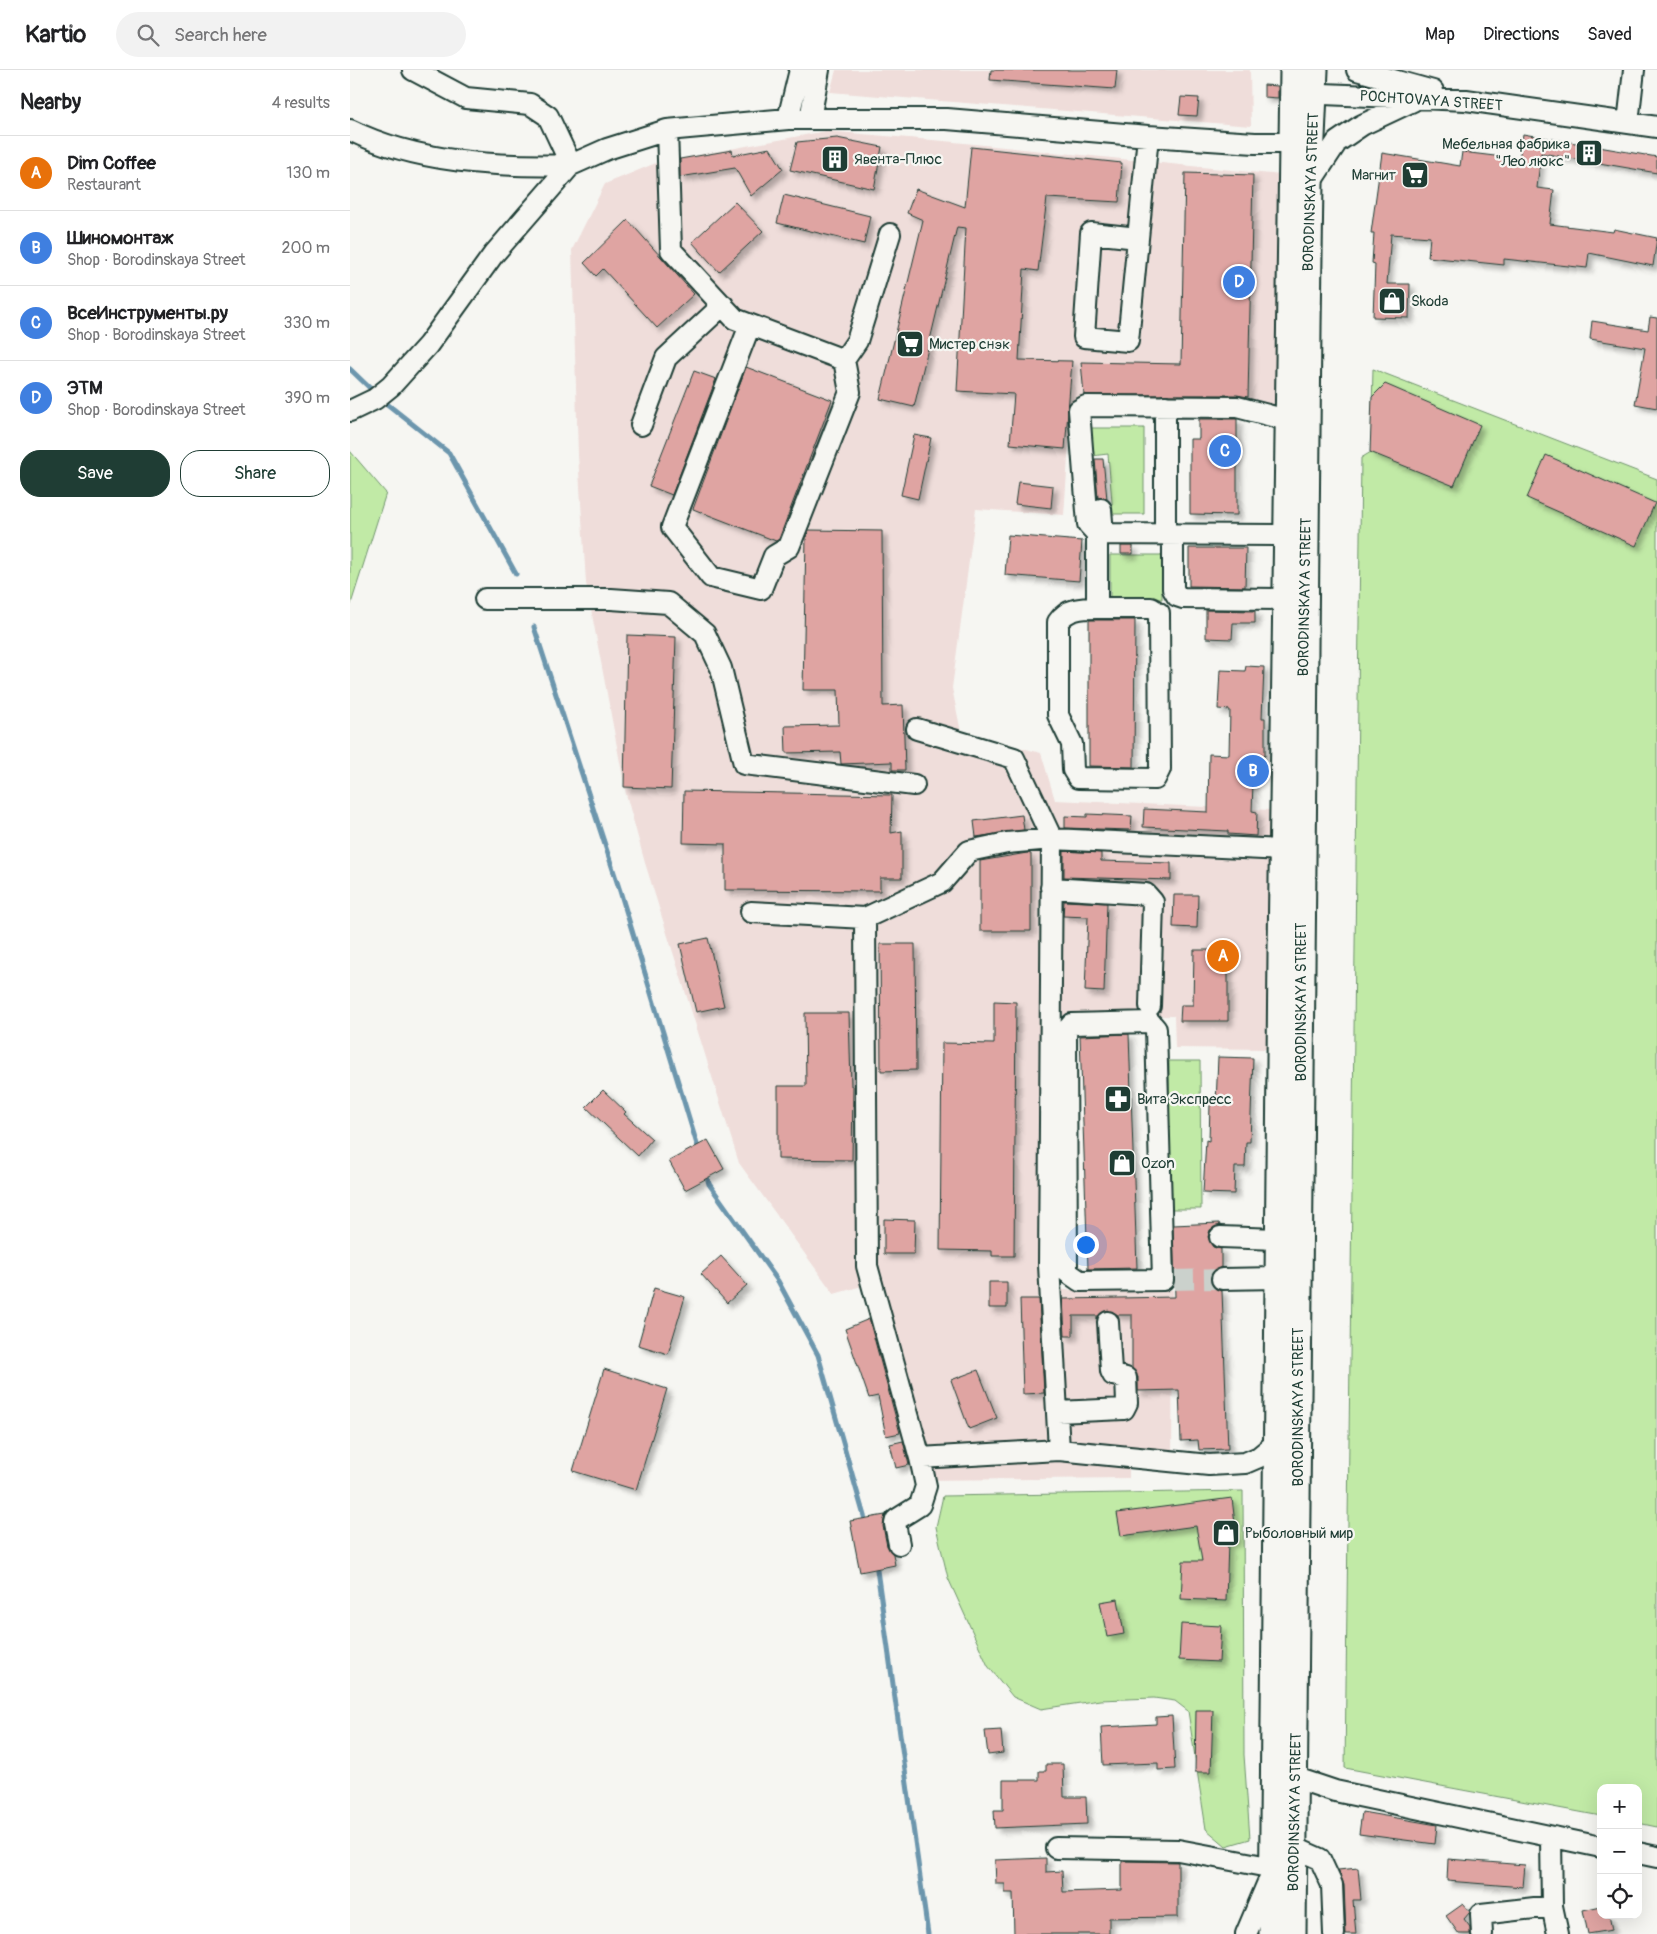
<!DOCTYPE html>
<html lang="en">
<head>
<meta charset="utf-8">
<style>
	:root { --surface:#fff; --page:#f2f2f2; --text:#202124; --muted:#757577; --line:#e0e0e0; --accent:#1f3d34 }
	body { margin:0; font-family:Pangolin,sans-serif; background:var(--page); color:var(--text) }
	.controls { position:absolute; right:15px; bottom:15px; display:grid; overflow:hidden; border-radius:10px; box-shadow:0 5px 20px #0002 }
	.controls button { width:45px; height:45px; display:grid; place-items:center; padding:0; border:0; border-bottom:1px solid var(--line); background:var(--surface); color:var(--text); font:25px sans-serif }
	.you { position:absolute; left:735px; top:1174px; width:18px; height:18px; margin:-12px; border:4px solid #fff; border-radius:50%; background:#1a73e8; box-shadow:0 0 0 8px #1a73e833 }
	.badge { display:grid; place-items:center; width:32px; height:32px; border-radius:50%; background:var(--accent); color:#fff; font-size:16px; font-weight:700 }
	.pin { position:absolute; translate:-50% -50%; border:2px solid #fff; box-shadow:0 1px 5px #0006 }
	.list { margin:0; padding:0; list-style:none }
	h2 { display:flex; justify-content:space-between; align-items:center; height:65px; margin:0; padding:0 20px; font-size:21px }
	h2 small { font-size:16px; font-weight:400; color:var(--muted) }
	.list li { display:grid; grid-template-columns:32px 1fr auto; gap:15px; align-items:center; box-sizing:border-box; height:75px; padding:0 20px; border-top:1px solid var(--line) }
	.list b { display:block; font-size:19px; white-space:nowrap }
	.list p { margin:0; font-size:16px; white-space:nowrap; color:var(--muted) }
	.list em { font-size:16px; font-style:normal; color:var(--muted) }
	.actions { display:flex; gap:10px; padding:15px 20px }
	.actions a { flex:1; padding:11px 0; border:1px solid var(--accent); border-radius:20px; text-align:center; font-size:18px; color:var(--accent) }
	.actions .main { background:var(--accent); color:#fff }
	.icon { flex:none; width:28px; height:28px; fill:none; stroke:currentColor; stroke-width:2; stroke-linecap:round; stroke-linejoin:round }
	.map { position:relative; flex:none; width:1307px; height:1864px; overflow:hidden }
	header { display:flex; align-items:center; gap:30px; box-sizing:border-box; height:70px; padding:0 25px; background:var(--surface); border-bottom:1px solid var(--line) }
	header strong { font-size:24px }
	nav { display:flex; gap:28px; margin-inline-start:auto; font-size:18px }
	.search { width:350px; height:45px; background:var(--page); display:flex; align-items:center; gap:12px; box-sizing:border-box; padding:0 18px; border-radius:28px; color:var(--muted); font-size:19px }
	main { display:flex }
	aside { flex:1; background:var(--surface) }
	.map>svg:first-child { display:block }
</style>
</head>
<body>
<header>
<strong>Kartio</strong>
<div class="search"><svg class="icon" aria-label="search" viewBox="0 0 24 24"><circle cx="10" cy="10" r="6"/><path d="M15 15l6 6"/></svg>Search here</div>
<nav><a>Map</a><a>Directions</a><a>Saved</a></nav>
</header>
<main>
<aside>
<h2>Nearby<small>4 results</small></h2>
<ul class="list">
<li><span class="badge" style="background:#e8710a">A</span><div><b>Dim Coffee</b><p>Restaurant</p></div><em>130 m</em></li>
<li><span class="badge" style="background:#3f7fe0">B</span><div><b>Шиномонтаж</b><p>Shop · Borodinskaya Street</p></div><em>200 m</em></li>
<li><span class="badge" style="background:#3f7fe0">C</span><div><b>ВсеИнструменты.ру</b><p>Shop · Borodinskaya Street</p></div><em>330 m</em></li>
<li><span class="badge" style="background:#3f7fe0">D</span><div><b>ЭТМ</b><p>Shop · Borodinskaya Street</p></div><em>390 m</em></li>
</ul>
<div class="actions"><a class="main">Save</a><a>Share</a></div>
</aside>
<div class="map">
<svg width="1307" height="1864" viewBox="0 0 1307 1864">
	<defs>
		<filter id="shadow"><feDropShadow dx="4.5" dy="4.5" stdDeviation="2.5" flood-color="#0004"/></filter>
	</defs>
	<rect width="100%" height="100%" fill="#f6f6f2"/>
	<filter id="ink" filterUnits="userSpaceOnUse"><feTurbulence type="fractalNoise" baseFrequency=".02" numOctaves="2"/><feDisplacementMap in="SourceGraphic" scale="10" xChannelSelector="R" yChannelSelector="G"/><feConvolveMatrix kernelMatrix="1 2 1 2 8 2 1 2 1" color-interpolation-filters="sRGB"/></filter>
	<g filter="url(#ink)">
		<path fill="#efddda" d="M486 0H900L901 56 480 22Z
			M476 61 594 71 931 105 925 338 885 333 722 330 714 445 626 439 602 618 611 662 691 683 705 730 921 740 918 979 825 978 824 946 694 945 691 1220H823L822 1398 779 1399V1408L572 1410 512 1216 484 1224 389 1093 295 793 276 724 236 513 228 385 222 180 255 114 306 93Z"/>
		<path fill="#c1eaa6" stroke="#70946d" d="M1023 299 1307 409V1757L1288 1753V1718H1251V1746L995 1698 1011 388 1021 382Z
			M739 358H794V444H763L758 384 741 386Z
			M0 381 36 423 0 537Z
			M760 485H812V529L760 528Z
			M819 991H850L851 1139H820Z
			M893 1421 894 1685 900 1769 876 1776 856 1759 838 1641 825 1631 804 1628 750 1630 691 1639 663 1627 638 1596 598 1508 586 1457 593 1426Z"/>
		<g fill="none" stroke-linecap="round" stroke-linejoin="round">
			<path stroke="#6c96ad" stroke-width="5" d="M0 299 26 324
				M32 330 99 383 166 504
				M184 557 270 821 349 1081
				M356 1103 359 1114 428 1211 468 1285 516 1453
				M526 1493 578 1864"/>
		</g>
		<path fill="#dfa4a2" stroke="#1f3d34" filter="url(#shadow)" d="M641 0H767L765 19 640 10Z
			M914 15 928 16V28L914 27Z
			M831 27 849 28 847 46 829 45Z
			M1173 64 1307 87V103L1191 83 1187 118 1204 120 1200 154 1263 162 1264 159 1307 168 1303 196 1239 183 1237 198 1154 189V195L1078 187 1080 167 1041 164 1037 214H1060L1059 248 1023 247 1025 194 1022 193 1024 163H1021L1032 83 1110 96 1112 82 1169 89Z
			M487 68 532 77 524 119 440 100 447 72Z
			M621 77 772 93 769 132 697 128 688 201 674 199 669 290 722 291 715 379 660 374 664 324 607 321 616 158 607 157 564 337 530 329 573 150 557 143 566 119 615 137Z
			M420 78 433 99 401 126 385 98 330 107V89L382 80 383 85Z
			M835 103 903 105 898 327 887 325H734L731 292 831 294Z
			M434 125 520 146 514 174 427 153Z
			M385 132 413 161 369 202 342 172Z
			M278 150 344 224 307 258 253 199 246 206 234 193Z
			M1300 247 1307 248V338L1285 334 1295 278 1240 269 1242 251 1298 260Z
			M396 297 482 330 429 469 426 471 343 439Z
			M344 301 366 309 322 425 299 416Z
			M1035 314 1130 355 1104 416 1020 382 1022 327Z
			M849 349H887V445L840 444V369H849Z
			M564 365 581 368 568 429 551 425Z
			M1196 385 1305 433 1286 476 1177 428Z
			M745 389H753L757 429 748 428Z
			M668 412 703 416 701 438 665 434Z
			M459 460 532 461 533 636 553 635 555 700H542V692L491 694 490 682 436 683 435 656 489 655 488 620H453L456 467Z
			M658 465 732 471 729 511 655 505Z
			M771 476H783V484H771Z
			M839 478H896L895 517 839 516Z
			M856 540 905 541V553H883L882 569 856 568Z
			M739 550H785L784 697 739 696Z
			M277 565 326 567 321 719 274 717Z
			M896 596 914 597 912 648H915V686L904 685 902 741 907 742 906 766 878 764V761L793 757 794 739 858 742 859 684 879 685 880 640 868 639 870 600 895 601Z
			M334 721 542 725 541 763 552 761V808H530V821L375 820V774L333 773Z
			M737 744 782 746 781 760 715 758V746L737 747Z
			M672 745 674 760 626 767 624 751Z
			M714 781 751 783V791L821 793V810L714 807Z
			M677 783 681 784V861H630V791Z
			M824 825H848L847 858 823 857Z
			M714 831 757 833 754 922 735 921 738 847 713 846Z
			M358 868 374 936 346 942 330 874Z
			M530 874H565L566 1000 531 1001Z
			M844 880H878V951H830L831 935H843Z
			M644 931 666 932 664 1186H642V1181L590 1180 592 973 644 974Z
			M455 943H499L501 1016H503L502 1090 428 1089V1016H456Z
			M779 964 787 1198 738 1199 730 966Z
			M868 987 903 988 900 1072H896L895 1097H885L884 1124 853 1123 856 1070 859 1071 860 1034H866Z
			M253 1020 276 1042 274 1044 302 1069 288 1086 236 1037Z
			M358 1070 374 1099 335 1120 319 1091Z
			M534 1149 565 1150 564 1184H534Z
			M869 1153 870 1155 860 1160 858 1167 863 1177 871 1179V1197L862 1203 860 1210 866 1219 872 1221 878 1379 849 1380 848 1370 831 1371 829 1320 788 1321V1307L782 1299V1245H768L758 1240 748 1246H723V1266H715L713 1229 825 1227 823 1155Z
			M371 1186 397 1215 377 1233 351 1204Z
			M639 1212H657V1238H639Z
			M304 1218 335 1227 318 1284 288 1275Z
			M670 1229H689L694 1323 673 1324Z
			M519 1249 550 1363 536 1366 528 1326 519 1328 495 1259Z
			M254 1299 317 1319 286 1420 223 1401Z
			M628 1300 647 1348 619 1359 601 1310Z
			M553 1371 559 1395 546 1398 540 1374Z
			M882 1428 887 1471 878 1473 876 1531 831 1529 833 1491H852L846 1456 771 1466 767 1443Z
			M535 1445 533 1456 537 1476 543 1484 545 1495 510 1502 500 1451Z
			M768 1529 774 1564 757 1567 750 1532Z
			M831 1554 871 1556 869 1592 829 1590Z
			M846 1640H863L861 1702H845Z
			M822 1646 825 1699 808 1700V1693L753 1695 751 1657 806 1654V1647Z
			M651 1660 653 1683 638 1685 635 1661Z
			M696 1694H713L714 1727H736L737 1754 645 1758 644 1740H653V1710H689V1701H696Z
			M1012 1742 1087 1755 1085 1774 1009 1764Z
			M696 1788V1802L712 1801 713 1822 772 1820V1791L828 1792V1847L759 1848V1864H664L663 1823H655V1814H646L645 1790Z
			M1098 1789 1175 1795 1173 1817 1097 1811Z
			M1008 1798 1011 1830H1003L1006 1864H996L994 1815 988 1800Z
			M1113 1834 1120 1842 1114 1849 1120 1857V1864H1109L1096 1846Z
			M1251 1836V1845H1259L1262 1860 1238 1864 1233 1840Z"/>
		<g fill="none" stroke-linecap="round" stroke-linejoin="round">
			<path stroke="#cbd1cc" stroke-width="20" stroke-dasharray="20 10" stroke-linecap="butt" d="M824 1210 872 1209"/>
			<g stroke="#1f3d34" stroke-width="24">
				<path id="minor" d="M1007 0 1083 21
					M949 23 1116 30 1307 57
					M438 49 450 0
					M460 49 469 0
					M1278 53 1284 0
					M0 60C67 93 148 97 221 95L198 46 180 34 116 28 63 0
					M317 60 321 180 385 249 494 290 507 271 540 164
					M960 113 987 72 1012 55 1063 31
					M788 168 741 163 734 267 778 271 798 66
					M400 255 322 457 361 507 411 519 424 486 439 477 500 322 494 290
					M0 341 25 329 41 316 78 275 143 185 221 95 257 79 317 60 438 49H597L798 66 905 73H955
					M291 355 316 288 373 235
					M751 439 753 464
					M747 464 936 465
					M815 464V336
					M823 464V519L827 526 833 528 935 529
					M135 529H261L318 533 355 564 371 598 394 694 564 715
					M747 538H801L809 543 810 699 805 709 728 708 723 700 722 674 708 645V552C717 538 733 538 747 538V464L738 454 729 340 736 336 887 337 937 350
					M701 818 796 824 803 832 800 936
					M401 842 515 848 592 812 619 781 657 773 702 769 664 688 567 659
					M515 848 517 1196 570 1388 709 1380
					M800 952 806 959 813 1210 730 1211 717 1202 716 961 722 954Z
					M870 1167 928 1169
					M872 1209 928 1208
					M707 1342 774 1339 777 1333 776 1308 763 1305 761 1301 758 1252
					M926 1373 909 1387 895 1393 859 1395 709 1380 699 1195 702 769 932 780
					M549 1474 545 1454 546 1450 570 1435 576 1416 570 1388
					M946 1708 985 1721 1251 1777
					M1201 1768 1202 1836 1208 1864
					M943 1777 970 1789 982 1815 984 1864
					M706 1778 828 1780 924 1798 896 1864
					M1288 1783 1307 1787
					M1132 1864 1131 1844 1202 1836"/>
			</g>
			<g stroke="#1f3d34" stroke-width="29">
				<path id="major" d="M922 1864 931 882 943 0
					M943 1864 958 257 960 113 965 0"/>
			</g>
			<use href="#minor" stroke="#f6f6f2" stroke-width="20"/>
			<use href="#major" stroke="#f6f6f2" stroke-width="25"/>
		</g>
	</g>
	<defs>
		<g id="building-square" transform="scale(1.4375)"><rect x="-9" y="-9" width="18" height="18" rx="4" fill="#1f3d34" stroke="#f6f6f2"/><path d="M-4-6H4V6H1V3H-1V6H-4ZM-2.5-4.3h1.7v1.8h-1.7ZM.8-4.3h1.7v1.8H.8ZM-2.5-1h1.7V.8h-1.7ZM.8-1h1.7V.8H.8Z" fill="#fff"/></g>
		<g id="supermarket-square" transform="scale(1.4375)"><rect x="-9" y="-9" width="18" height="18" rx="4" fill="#1f3d34" stroke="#f6f6f2"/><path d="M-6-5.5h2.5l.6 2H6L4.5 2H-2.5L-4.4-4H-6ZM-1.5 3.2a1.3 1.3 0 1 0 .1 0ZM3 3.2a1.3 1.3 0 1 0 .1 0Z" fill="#fff"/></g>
		<g id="shop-square" transform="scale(1.4375)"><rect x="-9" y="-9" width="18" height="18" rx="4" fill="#1f3d34" stroke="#f6f6f2"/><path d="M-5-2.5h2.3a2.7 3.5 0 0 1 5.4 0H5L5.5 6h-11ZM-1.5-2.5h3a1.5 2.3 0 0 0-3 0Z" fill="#fff"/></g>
		<g id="pharmacy-square" transform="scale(1.4375)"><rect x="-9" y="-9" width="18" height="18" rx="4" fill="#1f3d34" stroke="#f6f6f2"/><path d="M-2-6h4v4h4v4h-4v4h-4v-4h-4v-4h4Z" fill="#fff"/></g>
	</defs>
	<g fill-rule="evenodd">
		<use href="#building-square" x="1239" y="83"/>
		<use href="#building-square" x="485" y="89"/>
		<use href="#supermarket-square" x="1065" y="105"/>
		<use href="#shop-square" x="1042" y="231"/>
		<use href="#supermarket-square" x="560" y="274"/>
		<use href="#pharmacy-square" x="768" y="1029"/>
		<use href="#shop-square" x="772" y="1093"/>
		<use href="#shop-square" x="876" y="1463"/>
	</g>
	<g text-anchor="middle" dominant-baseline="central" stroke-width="4.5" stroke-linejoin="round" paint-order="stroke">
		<g font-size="15" fill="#1f3d34" stroke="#f6f6f2">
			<text transform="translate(1081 31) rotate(4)">POCHTOVAYA STREET</text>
			<text transform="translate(961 122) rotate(-88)">BORODINSKAYA STREET</text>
			<text transform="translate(955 527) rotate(-89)">BORODINSKAYA STREET</text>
			<text transform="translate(951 932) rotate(-90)">BORODINSKAYA STREET</text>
			<text transform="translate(948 1337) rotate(-90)">BORODINSKAYA STREET</text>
			<text transform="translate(945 1742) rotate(-89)">BORODINSKAYA STREET</text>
		</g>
		<g font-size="15" fill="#1f3d34" stroke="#f6f6f2" text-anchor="start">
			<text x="1220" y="74" text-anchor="end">Мебельная фабрика<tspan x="1220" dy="17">"Лео люкс"</tspan></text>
			<text x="504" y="89">Явента-Плюс</text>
			<text x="1046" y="105" text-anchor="end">Магнит</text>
			<text x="1061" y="231">Skoda</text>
			<text x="579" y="274">Мистер снэк</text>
			<text x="787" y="1029">Вита Экспресс</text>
			<text x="791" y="1093">Ozon</text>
			<text x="895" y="1463">Рыболовный мир</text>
		</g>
	</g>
</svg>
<div class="controls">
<button>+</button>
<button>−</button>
<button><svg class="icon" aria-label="locate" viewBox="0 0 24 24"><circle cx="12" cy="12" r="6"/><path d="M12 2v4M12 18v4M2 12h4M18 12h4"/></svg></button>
</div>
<div class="you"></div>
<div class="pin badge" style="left:873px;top:886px;background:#e8710a">A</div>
<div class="pin badge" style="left:903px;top:701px;background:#3f7fe0">B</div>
<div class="pin badge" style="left:875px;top:381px;background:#3f7fe0">C</div>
<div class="pin badge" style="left:889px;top:212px;background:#3f7fe0">D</div>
</div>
</main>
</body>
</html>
